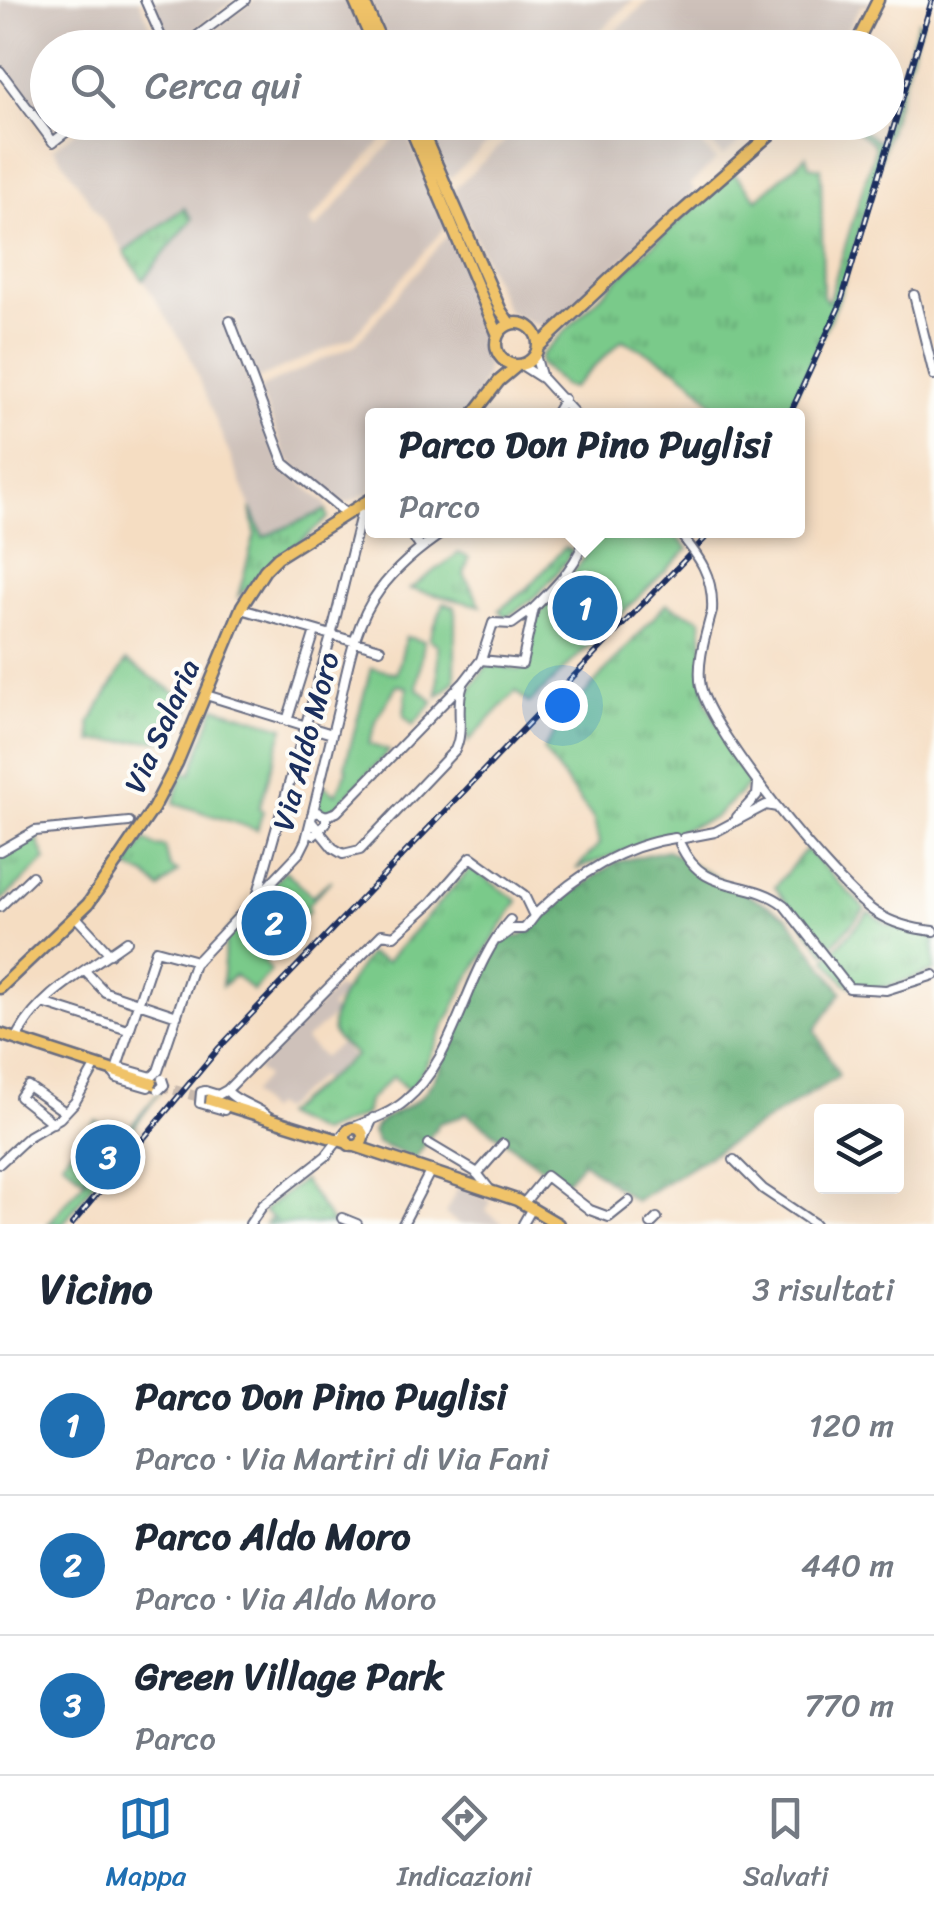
<!DOCTYPE html>
<html lang="it">
<head>
<meta charset="utf-8">
<style>
	:root { --surface:#fff; --page:#f2f2f3; --text:#1f2937; --muted:#747a83; --line:#e0e1e3; --accent:#1f6fb2 }
	body { margin:0; font-family:Sriracha,sans-serif; background:var(--page); color:var(--text) }
	.controls { position:absolute; right:30px; bottom:30px; display:grid; overflow:hidden; border-radius:10px; box-shadow:0 10px 40px #0002 }
	.controls button { width:90px; height:90px; display:grid; place-items:center; padding:0; border:0; border-bottom:2px solid var(--line); background:var(--surface); color:var(--text); font:50px sans-serif }
	.you { position:absolute; left:562px; top:705px; width:35px; height:35px; margin:-25px; border:8px solid #fff; border-radius:50%; background:#1a73e8; box-shadow:0 0 0 15px #1a73e833 }
	.badge { display:grid; place-items:center; width:65px; height:65px; border-radius:50%; background:var(--accent); color:#fff; font-size:32px; font-weight:700 }
	.pin { position:absolute; translate:-50% -50%; border:5px solid #fff; box-shadow:0 2px 10px #0006 }
	.popup { position:absolute; left:365px; top:408px; width:440px; height:130px; box-sizing:border-box; display:grid; place-content:center; border-radius:10px; background:var(--surface); filter:drop-shadow(0 2px 8px #0005); font-size:32px; white-space:nowrap; color:var(--muted) }
	.popup b { font-size:38px; color:var(--text) }
	.popup::after { content:''; position:absolute; left:50%; top:100%; margin-left:-20px; border:20px solid transparent; border-top-color:var(--surface) }
	.list { margin:0; padding:0; list-style:none }
	h2 { display:flex; justify-content:space-between; align-items:center; height:130px; margin:0; padding:0 40px; font-size:42px }
	h2 small { font-size:32px; font-weight:400; color:var(--muted) }
	.list li { display:grid; grid-template-columns:65px 1fr auto; gap:30px; align-items:center; box-sizing:border-box; height:140px; padding:0 40px; border-top:2px solid var(--line) }
	.list b { display:block; font-size:38px; white-space:nowrap }
	.list p { margin:0; font-size:32px; white-space:nowrap; color:var(--muted) }
	.list em { font-size:32px; font-style:normal; color:var(--muted) }
	.icon { flex:none; width:55px; height:55px; fill:none; stroke:currentColor; stroke-width:2; stroke-linecap:round; stroke-linejoin:round }
	.map { position:relative; flex:none; width:934px; height:1224px; overflow:hidden }
	.search { position:absolute; background:var(--surface); box-shadow:0 10px 40px #0002; left:30px; right:30px; top:30px; height:110px; display:flex; align-items:center; gap:25px; box-sizing:border-box; padding:0 35px; border-radius:55px; color:var(--muted); font-size:38px }
	.sheet { height:550px; background:var(--surface) }
	nav { display:flex; justify-content:space-around; align-items:center; box-sizing:border-box; height:140px; border-top:2px solid var(--line); background:var(--surface); font-size:28px; color:var(--muted) }
	nav a { display:grid; justify-items:center; gap:5px }
	nav .on { color:var(--accent) }
	.map>svg:first-child { display:block }
</style>
</head>
<body>
<div class="map">
<svg width="934" height="1224" viewBox="0 0 934 1224">
	<defs>
		<pattern id="grass-tufts" width="24" height="20" patternUnits="userSpaceOnUse" patternTransform="scale(2.5)"><rect width="24" height="20" fill="#7aca8a"/><path d="M3 7l-1-3M5 7V3M7 7l1-3M15 17l-1-3M17 17v-4M19 17l1-3" fill="none" stroke="#63a474"/></pattern>
		<pattern id="forest-crowns" width="20" height="18" patternUnits="userSpaceOnUse" patternTransform="scale(2.5)"><rect width="20" height="18" fill="#63ae76"/><path d="M2 6a3 3 0 1 1 6 0M12 15a3 3 0 1 1 6 0" fill="none" stroke="#518e64"/></pattern>
	</defs>
	<rect width="100%" height="100%" fill="#fdfcf7"/>
	<filter id="ink" filterUnits="userSpaceOnUse"><feTurbulence type="fractalNoise" baseFrequency=".01" numOctaves="2"/><feDisplacementMap in="SourceGraphic" scale="20" xChannelSelector="R" yChannelSelector="G"/><feConvolveMatrix kernelMatrix="1 2 1 2 8 2 1 2 1" color-interpolation-filters="sRGB"/></filter>
	<filter id="wash" filterUnits="userSpaceOnUse"><feTurbulence type="fractalNoise" baseFrequency=".0048" numOctaves="4" result="noise"/><feDisplacementMap in="SourceGraphic" scale="40" xChannelSelector="R" yChannelSelector="G"/><feGaussianBlur stdDeviation="2.25" result="paint"/><feColorMatrix in="noise" values="0 0 0 0 0 0 0 0 0 0 0 0 0 0 0 0 0 1.4 0 .05"/><feComposite in="paint" operator="in"/></filter>
	<g filter="url(#wash)">
		<rect width="100%" height="100%" fill="#f5ddc2"/>
		<path fill="#cec1ba" d="M0 0H139L160 47 48 48V122L71 123 53 136 0 61Z
			M149 0H235L172 47Z
			M255 0H347L368 47H190Z
			M370 0H633L582 48 389 47Z
			M649 0H870L868 6 862 4 837 47H599Z
			M86 123H397L309 223 316 229 404 128 446 226 353 337 255 380 235 327 238 324 232 315 224 317 281 465 326 504V510L263 537 188 352 143 280 191 218 183 209 124 252 54 148Z
			M423 123H509L449 179Z
			M524 123H681L716 160 690 185 695 190 575 306 547 326 534 324 508 312 455 192 456 187Z
			M690 123H762L723 156Z
			M450 232 487 314 489 354 485 377 474 404 463 415 372 416V490L348 503 333 501 286 458 259 389 356 344Z
			M337 987 346 993 330 1007 336 1014 305 1040 323 1057 340 1044 352 1056 323 1080 319 1077 281 1110 273 1106 267 1111 251 1093 266 1076 257 1070Z
			M459 1184 491 1201 486 1211 504 1224H459L445 1214Z"/>
		<path fill="url(#grass-tufts)" stroke="#4a7c74" stroke-width="2.5" d="M918 21 921 23 838 301 786 415H720C695 374 664 360 622 340L572 388 564 386 540 364 541 355 641 256 733 172 757 199 806 156 809 166 821 168 823 296 828 302 875 149 872 142 851 127V123L880 142Z
			M184 208 192 219 143 280 124 252Z
			M251 508 263 537 326 510 328 518 238 596 255 534Z
			M564 548 573 551C554 579 536 600 506 617L499 610 528 588Z
			M459 553 469 558 464 574 481 606 410 589Z
			M444 603 455 607V681L438 696V645L429 639Z
			M666 604 701 619 707 703 749 784 714 818 576 869 599 844 594 820 543 750 572 708Z
			M126 661 192 703 174 740 92 742 90 723Z
			M35 834 46 860 0 902V855Z
			M145 840 155 846 165 847 170 867 178 872 160 889 146 875 126 868Z
			M806 849 865 909 825 953 775 887Z
			M471 868 518 901 468 979 426 1065 409 1091 393 1076 368 1101 365 1115 320 1133 282 1115 356 1055C348 1048 337 1042 333 1033 326 1013 357 969 369 954L386 962Z
			M869 912 888 925 934 935V971C909 978 873 999 847 984 839 979 832 966 826 959Z
			M303 1180 333 1224H265L268 1220H275L263 1211Z"/>
		<path fill="url(#forest-crowns)" stroke="#3f6e6a" stroke-width="2.5" d="M667 850 787 916 842 992 815 1030 839 1076 635 1201 583 1162 564 1183 465 1112 460 1117 439 1123 415 1159 377 1143 372 1132C383 1112 412 1110 426 1091 456 1049 467 985 498 944L511 936 520 937 538 923 541 914 616 862Z"/>
		<path fill="#7aca8a" stroke="#4a7c74" stroke-width="2.5" d="M594 531H671L688 549 532 701 528 703 516 691 468 742 465 703 472 686 488 664 519 670 528 664C533 647 531 625 542 610 560 584 589 563 594 531Z
			M406 637 424 641 417 688 434 702 413 725 404 716 407 687 397 685 378 716 369 744 389 751 332 812 326 814 317 805 323 785 336 794 347 770 345 766 371 668 397 673Z
			M215 707 284 727 259 809 263 811 257 830 174 803 183 772 191 774Z
			M285 871 312 896 331 880 307 906 310 910 263 960 271 971 253 991 235 975 222 986 226 933 239 918 245 921 236 932 245 941 257 930 243 916Z
			M161 1090 63 1224H48Z
			M96 1120 118 1138 83 1178 62 1161Z"/>
	</g>
	<g filter="url(#ink)">
		<g fill="none" stroke-linecap="round" stroke-linejoin="round">
			<path stroke="#c9baae" stroke-width="10" stroke-dasharray="10 5" stroke-linecap="butt" d="M160 1086 203 1098"/>
			<g stroke="#676c81" stroke-width="12">
				<path id="minor" d="M145 0 166 48
					M181 48 245 0
					M0 71 53 142 79 122
					M914 295 934 375
					M230 321 284 463 345 513
					M535 355 541 375
					M521 365 543 379 577 416
					M554 416 564 399
					M409 530 420 547
					M534 608C556 586 581 562 587 530
					M241 609 380 649
					M712 611C706 634 696 663 701 687 711 733 835 885 875 912 893 924 913 929 934 931
					M206 695 332 734
					M287 721 315 631
					M312 815 317 812 326 816V823L314 835
					M326 816 337 812 464 682 481 660 493 623 512 624 534 608 522 664 481 660
					M737 817 757 795 758 784
					M311 821 333 848 343 854 360 850 455 750C465 729 455 707 463 685
					M684 838 715 832 766 805 777 807
					M680 844C704 897 746 876 784 905L849 988 886 990 934 975
					M0 851 35 831 129 822
					M258 893 331 636 364 502
					M0 907 32 876
					M75 916 110 954
					M499 939 512 929H524C530 923 533 917 539 911 576 875 624 845 675 838
					M85 971 105 992 177 1016
					M43 1003 128 1030
					M16 1040C36 995 89 969 127 941
					M117 1067 156 950 197 961
					M117 1067 152 1077 158 1071
					M112 1071 117 1078 148 1087
					M158 1071 194 964 300 852 306 840C316 798 327 756 337 714 347 673 353 625 379 591 397 566 421 547 447 530
					M227 1090C232 1100 256 1106 268 1116
					M205 1091 218 1095 227 1090 382 934 394 936 431 903 471 857 524 895 534 916
					M200 1103 224 1110
					M53 1123 20 1097 28 1086 65 1112
					M349 1129C368 1121 390 1114 405 1101 458 1057 465 970 510 920
					M365 1136 373 1118
					M429 1144 476 1172 490 1190
					M734 1160 763 1189 815 1224
					M0 1163 29 1136 60 1118 75 1102 96 1065
					M477 1174 503 1144
					M523 1204 546 1176 590 1210 609 1217 629 1201
					M342 1218 357 1224
					M250 1224 263 1205 326 1156 344 1133
					M403 1224 431 1170
					M523 1224 532 1208
					M651 1224 657 1218"/>
			</g>
			<g stroke="#676c81" stroke-width="15">
				<path id="major" d="M354 0 375 48
					M363 0 384 48
					M854 48 878 0
					M408 122 498 335
					M418 122 501 311 510 324
					M496 344a21 21 0 1 1 42 0a21 21 0 1 1-42 0Z
					M538 347 669 223 784 122
					M472 416 499 381 518 365
					M0 988 88 904 153 809 177 763 242 606 265 570 278 557 372 498
					M0 1034 160 1086
					M203 1098 348 1143
					M345 1137a9 9 0 1 1 18 0a9 9 0 1 1-18 0Z
					M355 1146 517 1200 558 1224"/>
			</g>
			<use href="#minor" stroke="#fff" stroke-width="8"/>
			<use href="#major" stroke="#f0c369" stroke-width="10"/>
			<g stroke="#1b2f5e" stroke-width="6">
				<path id="rail" d="M789 416 840 305 932 0
					M72 1224 219 1048 713 530"/>
			</g>
			<use href="#rail" stroke="#fdfcf7" stroke-width="2.5" stroke-dasharray="8" stroke-linecap="butt"/>
			<g stroke="#676c81" stroke-width="12" stroke-linecap="butt">
				<path id="minor-bridge" d="M677 530C699 556 714 576 712 611
					M159 1090 164 1085 162 1079
					M200 1103 201 1092 205 1091"/>
			</g>
			<use href="#minor-bridge" stroke="#fff" stroke-width="8"/>
		</g>
	</g>
	<g text-anchor="middle" dominant-baseline="central" stroke-width="8" stroke-linejoin="round" paint-order="stroke">
		<g font-size="30" fill="#1b2f5e" stroke="#fdfcf7">
			<text transform="translate(162 726) rotate(-66)">Via Salaria</text>
			<text transform="translate(306 741) rotate(-75)">Via Aldo Moro</text>
		</g>
	</g>
</svg>
<div class="controls">
<button><svg class="icon" aria-label="layers" viewBox="0 0 24 24"><path d="M12 4l9 5-9 5-9-5zM3 14l9 5 9-5"/></svg></button>
</div>
<div class="you"></div>
<div class="pin badge" style="left:585px;top:608px">1</div>
<div class="popup"><b>Parco Don Pino Puglisi</b>Parco</div>
<div class="pin badge" style="left:274px;top:923px">2</div>
<div class="pin badge" style="left:108px;top:1157px">3</div>
<div class="search"><svg class="icon" aria-label="search" viewBox="0 0 24 24"><circle cx="10" cy="10" r="6"/><path d="M15 15l6 6"/></svg>Cerca qui</div>
</div>
<section class="sheet">
<h2>Vicino<small>3 risultati</small></h2>
<ul class="list">
<li><span class="badge">1</span><div><b>Parco Don Pino Puglisi</b><p>Parco · Via Martiri di Via Fani</p></div><em>120 m</em></li>
<li><span class="badge">2</span><div><b>Parco Aldo Moro</b><p>Parco · Via Aldo Moro</p></div><em>440 m</em></li>
<li><span class="badge">3</span><div><b>Green Village Park</b><p>Parco</p></div><em>770 m</em></li>
</ul>
</section>
<nav>
<a class="on"><svg class="icon" aria-label="map" viewBox="0 0 24 24"><path d="M3 6l6-2 6 2 6-2v14l-6 2-6-2-6 2zM9 4v14M15 6v14"/></svg>Mappa</a>
<a><svg class="icon" aria-label="directions" viewBox="0 0 24 24"><path d="M12 3l9 9-9 9-9-9zM9 14v-3h6M13 9l2 2-2 2"/></svg>Indicazioni</a>
<a><svg class="icon" aria-label="saved" viewBox="0 0 24 24"><path d="M7 4h10v16l-5-4-5 4z"/></svg>Salvati</a>
</nav>
</body>
</html>
